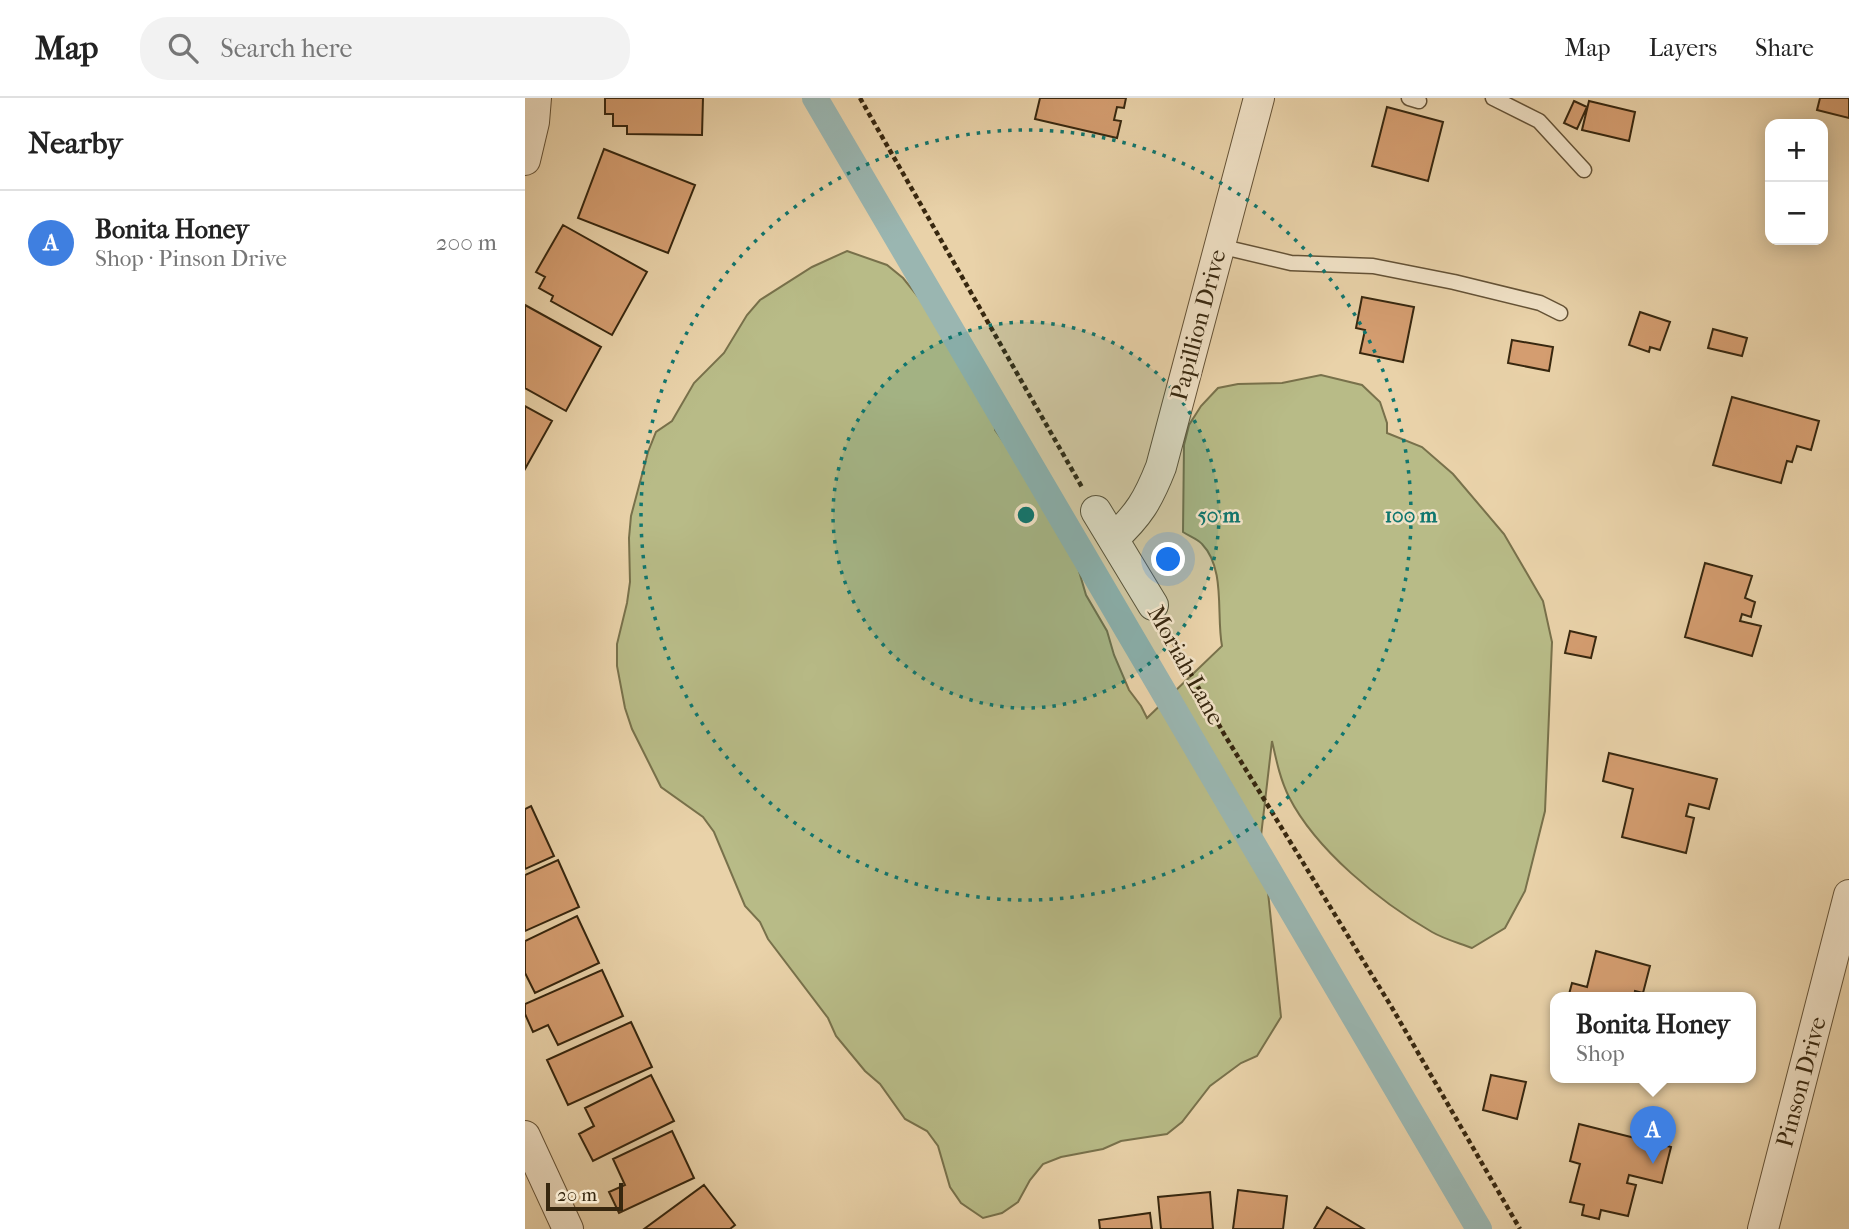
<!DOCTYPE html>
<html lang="en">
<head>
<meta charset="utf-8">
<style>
	:root { --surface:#fff; --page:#f2f2f2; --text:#222; --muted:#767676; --line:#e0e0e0; --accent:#111827 }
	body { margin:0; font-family:"IM FELL French Canon",serif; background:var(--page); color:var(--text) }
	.controls { position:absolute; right:21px; top:21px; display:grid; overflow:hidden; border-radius:14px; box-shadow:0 4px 18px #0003 }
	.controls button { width:63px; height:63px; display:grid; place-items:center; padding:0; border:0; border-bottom:2px solid var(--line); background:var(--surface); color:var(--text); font:35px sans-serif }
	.scale { position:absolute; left:21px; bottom:18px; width:77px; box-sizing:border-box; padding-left:7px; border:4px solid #37270f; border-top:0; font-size:19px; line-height:24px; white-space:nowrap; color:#37270f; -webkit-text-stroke:5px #f1e2c7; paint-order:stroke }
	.you { position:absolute; left:644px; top:462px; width:24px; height:24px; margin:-18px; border:5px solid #fff; border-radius:50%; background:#1a73e8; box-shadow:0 0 0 10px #1a73e833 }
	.badge { display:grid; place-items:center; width:46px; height:46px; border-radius:50%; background:var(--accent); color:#fff; font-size:23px; font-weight:700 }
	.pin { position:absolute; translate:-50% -58px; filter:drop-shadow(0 2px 4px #0008) }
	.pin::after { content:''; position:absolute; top:37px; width:24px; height:21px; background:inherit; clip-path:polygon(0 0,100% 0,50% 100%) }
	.popup { position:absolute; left:1025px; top:894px; width:206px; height:91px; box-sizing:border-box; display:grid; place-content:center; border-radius:14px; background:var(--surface); filter:drop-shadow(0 2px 5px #0005); font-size:23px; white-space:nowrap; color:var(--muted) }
	.popup b { font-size:26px; color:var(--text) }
	.popup::after { content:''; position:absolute; left:50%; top:100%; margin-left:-14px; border:14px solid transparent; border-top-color:var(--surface) }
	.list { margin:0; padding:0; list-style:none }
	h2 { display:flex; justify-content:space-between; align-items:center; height:91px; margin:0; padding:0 28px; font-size:30px }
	h2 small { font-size:23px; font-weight:400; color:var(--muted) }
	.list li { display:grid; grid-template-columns:46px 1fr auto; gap:21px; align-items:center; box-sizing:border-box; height:105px; padding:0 28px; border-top:2px solid var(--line) }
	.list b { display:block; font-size:26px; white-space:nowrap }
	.list p { margin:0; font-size:23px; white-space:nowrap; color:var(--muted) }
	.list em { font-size:23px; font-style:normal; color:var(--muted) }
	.icon { flex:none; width:38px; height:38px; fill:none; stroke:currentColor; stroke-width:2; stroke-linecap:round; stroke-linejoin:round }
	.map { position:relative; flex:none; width:1324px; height:1131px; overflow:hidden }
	header { display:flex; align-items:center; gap:42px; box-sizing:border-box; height:98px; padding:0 35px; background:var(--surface); border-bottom:2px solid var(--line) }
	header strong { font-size:33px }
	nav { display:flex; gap:38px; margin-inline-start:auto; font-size:24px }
	.search { width:490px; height:63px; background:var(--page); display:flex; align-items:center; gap:18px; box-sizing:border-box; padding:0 24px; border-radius:28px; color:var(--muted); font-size:26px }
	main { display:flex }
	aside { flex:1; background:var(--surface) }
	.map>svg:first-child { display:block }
</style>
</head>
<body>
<header>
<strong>Map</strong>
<div class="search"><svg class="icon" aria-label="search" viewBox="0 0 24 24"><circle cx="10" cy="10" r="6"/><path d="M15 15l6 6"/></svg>Search here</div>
<nav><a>Map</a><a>Layers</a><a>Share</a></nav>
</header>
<main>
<aside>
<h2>Nearby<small></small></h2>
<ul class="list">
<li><span class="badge" style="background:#3f7fe0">A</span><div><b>Bonita Honey</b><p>Shop · Pinson Drive</p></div><em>200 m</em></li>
</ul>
</aside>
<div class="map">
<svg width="1324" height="1131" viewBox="0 0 1324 1131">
	<rect width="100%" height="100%" fill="#e9d2a9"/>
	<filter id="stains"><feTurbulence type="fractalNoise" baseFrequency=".00286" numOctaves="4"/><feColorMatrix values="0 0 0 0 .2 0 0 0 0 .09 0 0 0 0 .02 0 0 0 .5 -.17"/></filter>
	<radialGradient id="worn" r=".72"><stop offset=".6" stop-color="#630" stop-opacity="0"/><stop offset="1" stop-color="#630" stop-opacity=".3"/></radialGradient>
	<path fill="#b8bb87" stroke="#78714b" stroke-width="2" d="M322 153 362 167 378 180 416 227 424 245 458 291 469 310 470 332 506 382 535 440 549 456 561 497 582 533 589 557 604 592 616 608 622 620 697 548C691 517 701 471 677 446 673 441 664 438 658 434L659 347 664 327 676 308 693 290 713 286 757 285 796 277 837 287 855 304 862 325V335L897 349 928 376 979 436 1018 503 1027 544 1020 713 1000 793 980 830 947 850C934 845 919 841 907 834 855 804 791 752 764 699 755 681 751 661 747 643L733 764 741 775 756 919 732 958 716 965 685 988 657 1024 642 1036 596 1043 578 1051 536 1059 518 1066 505 1082 493 1104 477 1115 458 1120 436 1105 425 1089 413 1048 402 1033 380 1021 355 986 340 973 311 938 303 920 243 841 235 824 220 808 189 734 178 719 136 689 107 631 100 610 92 568V546L102 505 105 484 104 440 106 418 123 354 131 334 147 323 169 285 199 255 222 217 235 202 287 169Z"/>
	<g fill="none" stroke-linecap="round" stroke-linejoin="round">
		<path stroke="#9ab6b1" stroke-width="26" d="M290 0 954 1131"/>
	</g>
	<path fill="#d49d70" stroke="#37270f" stroke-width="2" d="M80 0H178L177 37 102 36V28H88V16H80Z
		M515 0H601L599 10 592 9 589 22 596 23 592 40 510 21Z
		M1295 0H1324V20L1292 12Z
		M1049 3 1062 9 1052 31 1039 25Z
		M1064 3 1110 14 1104 43 1057 32Z
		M862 9 918 24 903 83 847 68Z
		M79 51 170 87 143 155 53 120Z
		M38 127 122 174 87 237 26 203 28 198 14 190 20 179 11 174Z
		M837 199 889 209 878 264 835 255 840 232 831 230Z
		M0 207 76 249 41 313 0 290Z
		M1115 214 1145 224 1135 252 1125 249 1124 254 1104 247Z
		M1188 231 1222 240 1217 258 1183 250Z
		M987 242 1028 249 1024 273 983 265Z
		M1207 299 1294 323 1286 352 1272 348 1267 364 1262 363 1256 385 1188 367Z
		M0 308 27 323 0 371Z
		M1180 465 1227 478 1220 500 1230 504 1226 519 1217 516 1215 523 1236 528 1227 558 1160 539Z
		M1045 533 1071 539 1066 560 1040 555Z
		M1084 655 1192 681 1184 711 1164 706 1161 718 1169 720 1161 755 1097 739 1108 691 1078 683Z
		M6 708 29 758 0 771V711Z
		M33 762 54 809 0 833V777Z
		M52 818 74 865 10 895 0 875V843Z
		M1071 853 1125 868 1118 895 1110 893 1109 900H1043L1047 885 1062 889Z
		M77 872 98 918 33 947 23 927 8 934 0 916V906Z
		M106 924 127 969 43 1007 22 962Z
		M126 977 149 1023 68 1063 54 1036 69 1028 60 1010Z
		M966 977 1001 984 992 1021 958 1012Z
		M1054 1026 1146 1049 1137 1085 1104 1077 1102 1085 1111 1087 1103 1118 1076 1112 1074 1121 1057 1117 1059 1107 1045 1104 1055 1066 1045 1063Z
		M147 1033 169 1080 94 1115 84 1094 100 1087 88 1061Z
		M179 1087 210 1127 205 1131H119Z
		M713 1092 762 1098 758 1131H708Z
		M685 1094 688 1131H636L633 1099Z
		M802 1109 839 1131H789Z
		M625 1115 627 1131H575L574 1122Z"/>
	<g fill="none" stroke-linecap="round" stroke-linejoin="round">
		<g stroke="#645236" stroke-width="17">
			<path id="service" d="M884 0 894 3
				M968 0 1014 23 1059 72
				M694 148 766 165 848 168 929 184 1015 205 1035 215"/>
		</g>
		<g stroke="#645236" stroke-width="32">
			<path id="minor" d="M0 62 9 24 11 0
				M571 413 628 507
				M588 441C614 417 623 402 636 369L734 0
				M0 1038 43 1131
				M1238 1131 1324 797"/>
		</g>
		<path stroke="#37270f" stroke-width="4.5" stroke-dasharray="5 3.5" stroke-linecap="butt" d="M335 0 558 391
			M640 529 699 636 866 908 995 1131"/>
		<use href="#service" stroke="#f1e2c7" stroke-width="14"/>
		<use href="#minor" stroke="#f1e2c7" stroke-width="30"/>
	</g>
	<circle cx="501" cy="417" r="193" fill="#0f766e" fill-opacity=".12"/>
	<g fill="none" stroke="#0f766e" stroke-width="3.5" stroke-dasharray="3.5 7">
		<circle cx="501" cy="417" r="193"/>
		<circle cx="501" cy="417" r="385"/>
	</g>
	<g text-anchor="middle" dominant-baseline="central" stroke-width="5" stroke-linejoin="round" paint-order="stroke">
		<g font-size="24" fill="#37270f" stroke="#f1e2c7">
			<text transform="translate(673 227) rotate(-75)">Papillion Drive</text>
			<text transform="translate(661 567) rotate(61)">Moriah Lane</text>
			<text transform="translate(1276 984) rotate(-75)">Pinson Drive</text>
		</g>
	</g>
	<circle cx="501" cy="417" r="10" fill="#0f766e" stroke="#f1e2c7" stroke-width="3.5"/>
	<g font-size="21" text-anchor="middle" font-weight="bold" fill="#0f766e" stroke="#f1e2c7" stroke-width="5" stroke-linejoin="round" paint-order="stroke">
		<text x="694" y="424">50 m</text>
		<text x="886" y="424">100 m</text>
	</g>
	<rect width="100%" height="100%" filter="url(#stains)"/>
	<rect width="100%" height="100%" fill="url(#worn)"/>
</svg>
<div class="controls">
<button>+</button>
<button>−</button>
</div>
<div class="scale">20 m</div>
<div class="you"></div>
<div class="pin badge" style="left:1128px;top:1066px;background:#3f7fe0">A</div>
<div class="popup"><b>Bonita Honey</b>Shop</div>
</div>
</main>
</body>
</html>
